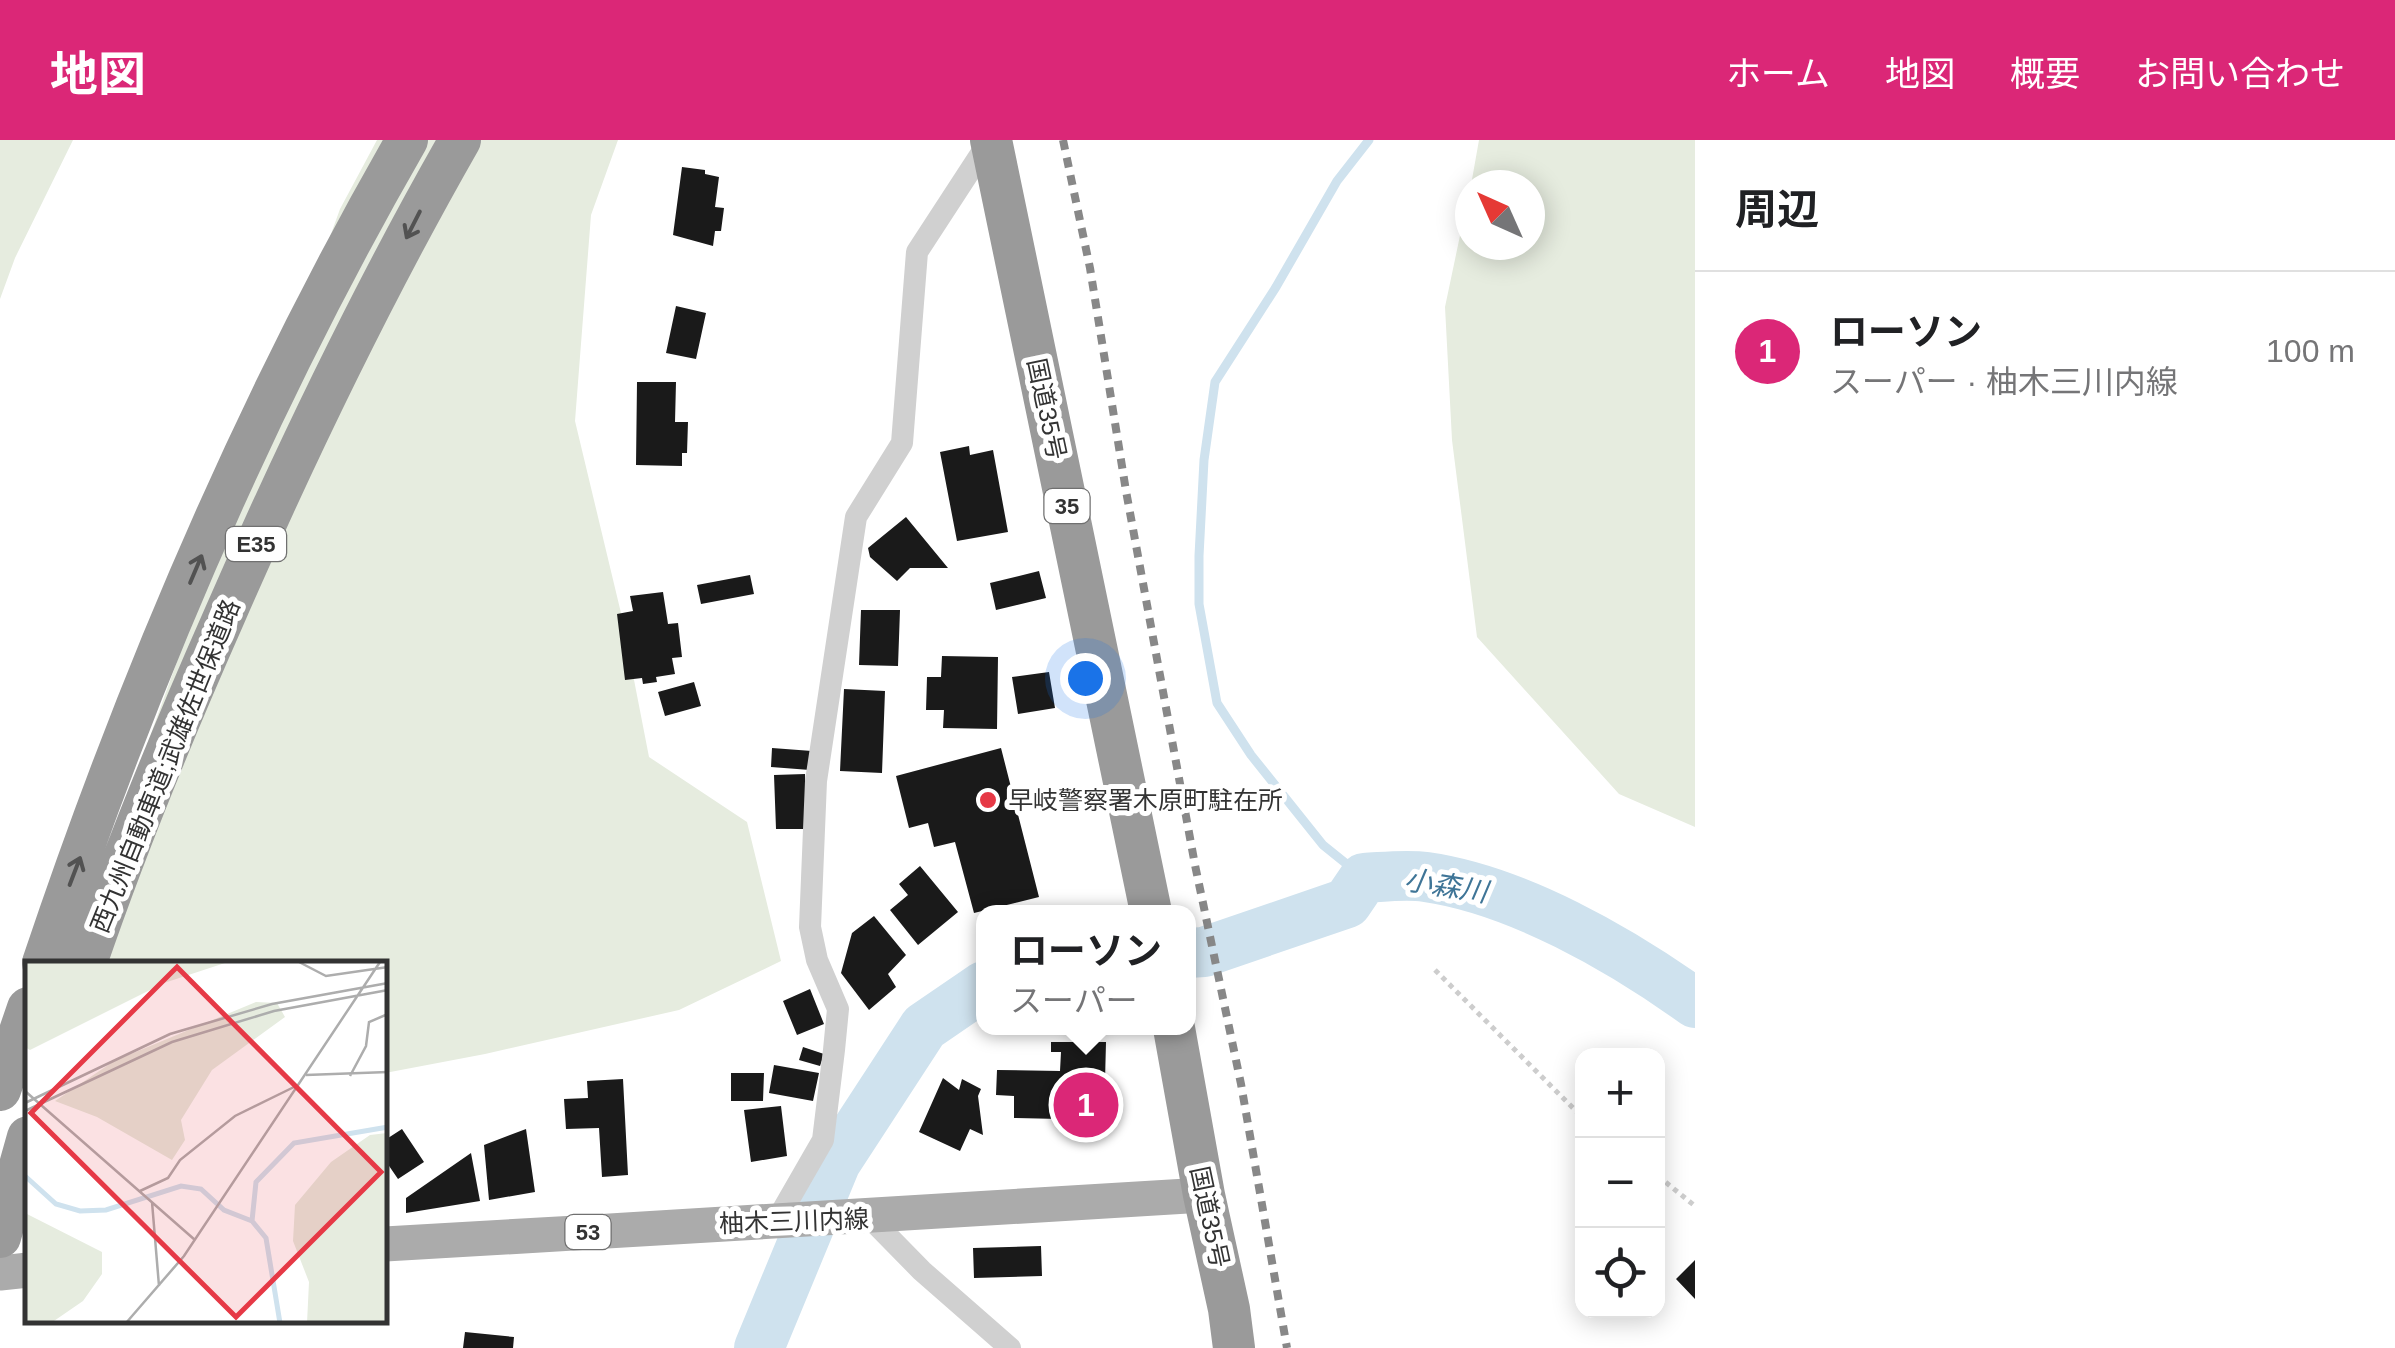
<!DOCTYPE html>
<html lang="ja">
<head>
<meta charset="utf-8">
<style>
	:root { --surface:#fff; --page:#f6f6f6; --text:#202124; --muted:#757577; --line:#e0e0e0; --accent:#db2777 }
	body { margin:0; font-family:Helvetica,"Noto Sans JP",sans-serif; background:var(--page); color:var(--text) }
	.controls { position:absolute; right:30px; bottom:30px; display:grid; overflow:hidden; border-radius:20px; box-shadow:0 5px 25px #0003 }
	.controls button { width:90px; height:90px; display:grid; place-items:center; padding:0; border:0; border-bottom:2px solid var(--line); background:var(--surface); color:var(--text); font:50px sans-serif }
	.compass { position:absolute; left:1455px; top:30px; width:90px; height:90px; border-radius:50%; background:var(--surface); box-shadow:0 5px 25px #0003; rotate:315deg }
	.you { position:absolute; left:1085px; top:538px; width:35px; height:35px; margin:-25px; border:8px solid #fff; border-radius:50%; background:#1a73e8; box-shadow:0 0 0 15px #1a73e833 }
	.badge { display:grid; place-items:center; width:65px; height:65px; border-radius:50%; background:var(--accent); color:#fff; font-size:32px; font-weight:700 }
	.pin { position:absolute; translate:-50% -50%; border:5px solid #fff; box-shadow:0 2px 10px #0006 }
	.popup { position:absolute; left:976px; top:765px; width:220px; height:130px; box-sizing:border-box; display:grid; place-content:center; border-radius:20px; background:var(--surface); filter:drop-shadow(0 2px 8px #0005); font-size:32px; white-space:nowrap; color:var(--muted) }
	.popup b { font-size:38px; color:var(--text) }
	.popup::after { content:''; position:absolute; left:50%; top:100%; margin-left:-20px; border:20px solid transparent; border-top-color:var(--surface) }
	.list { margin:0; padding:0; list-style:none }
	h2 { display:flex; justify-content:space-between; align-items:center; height:130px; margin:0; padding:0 40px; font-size:42px }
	h2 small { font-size:32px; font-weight:400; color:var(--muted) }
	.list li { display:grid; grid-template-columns:65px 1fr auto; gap:30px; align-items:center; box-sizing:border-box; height:160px; padding:0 40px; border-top:2px solid var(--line) }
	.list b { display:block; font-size:38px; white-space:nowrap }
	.list p { margin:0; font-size:32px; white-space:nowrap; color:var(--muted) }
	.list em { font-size:32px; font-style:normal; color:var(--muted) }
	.icon { flex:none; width:55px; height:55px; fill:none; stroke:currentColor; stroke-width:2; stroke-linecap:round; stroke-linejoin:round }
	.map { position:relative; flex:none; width:1695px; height:1208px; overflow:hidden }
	header { display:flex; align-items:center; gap:60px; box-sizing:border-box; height:140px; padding:0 50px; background:var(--accent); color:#fff }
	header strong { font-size:48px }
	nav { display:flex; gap:55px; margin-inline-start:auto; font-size:35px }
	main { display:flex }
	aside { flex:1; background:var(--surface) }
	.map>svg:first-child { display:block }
</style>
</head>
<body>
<header>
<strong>地図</strong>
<nav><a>ホーム</a><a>地図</a><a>概要</a><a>お問い合わせ</a></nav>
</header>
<main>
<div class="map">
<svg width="1695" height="1208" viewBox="0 0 1695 1208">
	<rect width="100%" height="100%" fill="#fff"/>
	<path fill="#e6ecdf" d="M0 0H73L15 118 0 159Z
		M377 0H618L591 75 575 281 621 473 649 617 747 682 781 821 679 870 485 914 385 933V823H96L130 652 340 69Z
		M1479 0H1695V687L1619 654 1477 497 1452 300 1445 167 1470 48V105H1530V45H1471Z"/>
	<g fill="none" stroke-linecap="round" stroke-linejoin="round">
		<path stroke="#cfe2ee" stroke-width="9" d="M1364 738 1323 705 1251 615 1217 563 1199 464V416L1204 320 1215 242 1276 147 1337 41 1369 0"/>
		<path stroke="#cfe2ee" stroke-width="50" d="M1188 813 1204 812 1347 763 1364 738C1384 737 1406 734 1426 737 1517 750 1620 809 1695 863
			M759 1208 836 1022 924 887 984 846"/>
	</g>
	<path fill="#1a1a1a" d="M682 27 705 30V34L719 37 715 67 724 68 721 91H715L713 106 673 95Z
		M676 166 706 173 696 219 666 213Z
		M637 242H676L675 282H688L687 313H682V326L636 325Z
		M969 306 970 315 993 310 1008 392 957 401 940 312Z
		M906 377 948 428H910L897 441 870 417 868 408Z
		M1039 431 1046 458 996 470 990 443Z
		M750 435 754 454 701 464 697 445Z
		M663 452 668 484 678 483 682 517 672 518 675 534 656 537 657 542 643 544 642 538 625 540 617 474 633 471 630 456Z
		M861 470H900L898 526 859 525Z
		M942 516 998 517 997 589 943 588 944 570H926L927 537H941Z
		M1049 532 1055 568 1018 574 1012 537Z
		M694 542 701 566 665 576 658 552Z
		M844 549 885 551 882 633 840 631Z
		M772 608 812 611 810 630 771 627Z
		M1001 608 1039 757 974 773 955 702 934 707 928 683 909 688 896 636Z
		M805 634 806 689H776L774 635Z
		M920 726 958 772 918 805 890 770 908 755 899 744Z
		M874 776 906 815 888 834 896 847 869 870 841 833 852 793Z
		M810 849 824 884 797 895 783 861Z
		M1051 902H1106L1104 980 1014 978V956L996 955 997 930 1060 931 1061 912H1051Z
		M803 907 824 914 820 926 799 920Z
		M774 925 819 933 813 961 769 953Z
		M731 933H764L763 961H731Z
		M943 938 959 950 962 939 981 949 978 956 983 995 970 989 960 1011 919 992Z
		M623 939 628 1035 602 1037 599 988 566 989 564 959 588 958 587 941Z
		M781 966 787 1016 751 1022 744 970Z
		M402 989 424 1022 398 1039 385 1020V1000Z
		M526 989 535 1052 489 1060 484 1005Z
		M471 1013 480 1061 406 1073V1058Z
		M1041 1106 1042 1136 974 1138 973 1108Z
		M1695 1120V1159L1676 1139Z
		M465 1192 514 1197 513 1208H463Z"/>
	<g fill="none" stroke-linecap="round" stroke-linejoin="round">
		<path stroke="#cdcdcd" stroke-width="5" stroke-dasharray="5 5" stroke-linecap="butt" d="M1435 830 1582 977
			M1658 1036 1695 1066"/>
		<path stroke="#d0d0d0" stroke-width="22" d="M870 1078 922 1131 1010 1208
			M777 1080 823 1000 834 910 838 869 817 820 810 787 816 641 856 377 902 303 917 112 990 0"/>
		<path stroke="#ababab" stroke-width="35" d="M385 1104C658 1088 931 1073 1204 1055
			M0 1133 28 1130"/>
		<path stroke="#9a9a9a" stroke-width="42" d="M991 0 1151 772
			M43 823C138 540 258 259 407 0
			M86 823C126 706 174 590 224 477 295 314 372 154 460 0
			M1174 888 1204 1055 1229 1169 1234 1208
			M0 950 28 868
			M0 1097 28 997"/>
		<path stroke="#888" stroke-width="8" stroke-dasharray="10 8" stroke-linecap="butt" d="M1063 0 1090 128 1126 351 1195 725 1241 944 1287 1208"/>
	</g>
	<defs><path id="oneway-shaft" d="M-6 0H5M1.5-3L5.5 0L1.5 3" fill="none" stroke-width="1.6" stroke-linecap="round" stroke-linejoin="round" transform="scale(2.5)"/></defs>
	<g stroke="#525252">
		<use href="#oneway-shaft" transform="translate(413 85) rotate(117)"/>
		<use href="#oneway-shaft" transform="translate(196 429) rotate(-67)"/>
		<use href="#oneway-shaft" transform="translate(75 731) rotate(-69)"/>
	</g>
	<circle fill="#e63946" stroke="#fff" stroke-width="4" cx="988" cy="660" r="10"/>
	<g text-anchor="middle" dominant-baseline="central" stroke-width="10" stroke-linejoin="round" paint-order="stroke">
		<g fill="#fff" stroke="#707070" stroke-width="2.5">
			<rect x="1044.5" y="349" width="45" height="34" rx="8"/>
			<rect x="226" y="387" width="60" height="34" rx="8"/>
			<rect x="565.5" y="1075" width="45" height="34" rx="8"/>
		</g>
		<g font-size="22" font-weight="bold" fill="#333">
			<text x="1067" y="366">35</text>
			<text x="256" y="404">E35</text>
			<text x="588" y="1092">53</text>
		</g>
		<g font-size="25" fill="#333" stroke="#fff">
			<text transform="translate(1047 269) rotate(78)">国道35号</text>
			<text transform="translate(165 626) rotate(-68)">西九州自動車道;武雄佐世保道路</text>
			<text transform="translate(1210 1077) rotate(78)">国道35号</text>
			<text transform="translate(794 1081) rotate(-2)">柚木三川内線</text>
		</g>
		<g font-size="25" fill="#333" stroke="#fff" text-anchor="start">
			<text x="1008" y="660">早岐警察署木原町駐在所</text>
		</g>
		<g font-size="28" font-style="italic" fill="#3f7597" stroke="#fff">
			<text transform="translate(1446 746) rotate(9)">小森川</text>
		</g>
	</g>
	<g transform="translate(25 821)">
		<rect width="362" height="362" fill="#fff"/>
		<path d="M0 1H203L139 22 5 89 0 86ZM231 41 252 42 260 56 187 109 156 159 160 179 147 199 72 156 30 140 89 100ZM362 172V362H282L284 321 268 280 270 244 306 201 345 174ZM0 252 77 291V313L58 340 26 362H0Z" fill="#e6ecdf"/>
		<path fill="none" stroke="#cfe2ee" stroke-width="5" d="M0 215 31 243 55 250 81 249 156 225 176 228 199 249 227 260 241 277 255 362M227 260 231 221 269 182 363 166"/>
		<path fill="none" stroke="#adadad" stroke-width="2.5" d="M274 1 301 15 363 6M281 114 363 111M325 115 341 85 344 61 363 53M0 130 170 279M0 142 145 73 247 43 363 22M0 150 147 81 249 50 363 29M115 230 143 217 155 199 210 155 269 126M127 241 134 325M101 362 159 295 355 1"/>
		<path fill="#e63946" fill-opacity="0.15" stroke="#e63946" stroke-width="5" d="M152 6 356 211 211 356 6 152Z"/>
		<rect width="362" height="362" fill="none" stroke="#333" stroke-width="5"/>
	</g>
</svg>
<div class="controls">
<button>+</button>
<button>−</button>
<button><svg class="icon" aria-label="locate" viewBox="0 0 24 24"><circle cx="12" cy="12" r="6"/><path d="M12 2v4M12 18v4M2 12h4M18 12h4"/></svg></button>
</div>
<svg class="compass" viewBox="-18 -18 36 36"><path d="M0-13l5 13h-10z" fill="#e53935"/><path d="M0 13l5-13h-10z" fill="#757577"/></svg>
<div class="you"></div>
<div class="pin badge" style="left:1086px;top:965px">1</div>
<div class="popup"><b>ローソン</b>スーパー</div>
</div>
<aside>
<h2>周辺<small></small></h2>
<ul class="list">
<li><span class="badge">1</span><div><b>ローソン</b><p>スーパー · 柚木三川内線</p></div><em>100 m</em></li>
</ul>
</aside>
</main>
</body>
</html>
